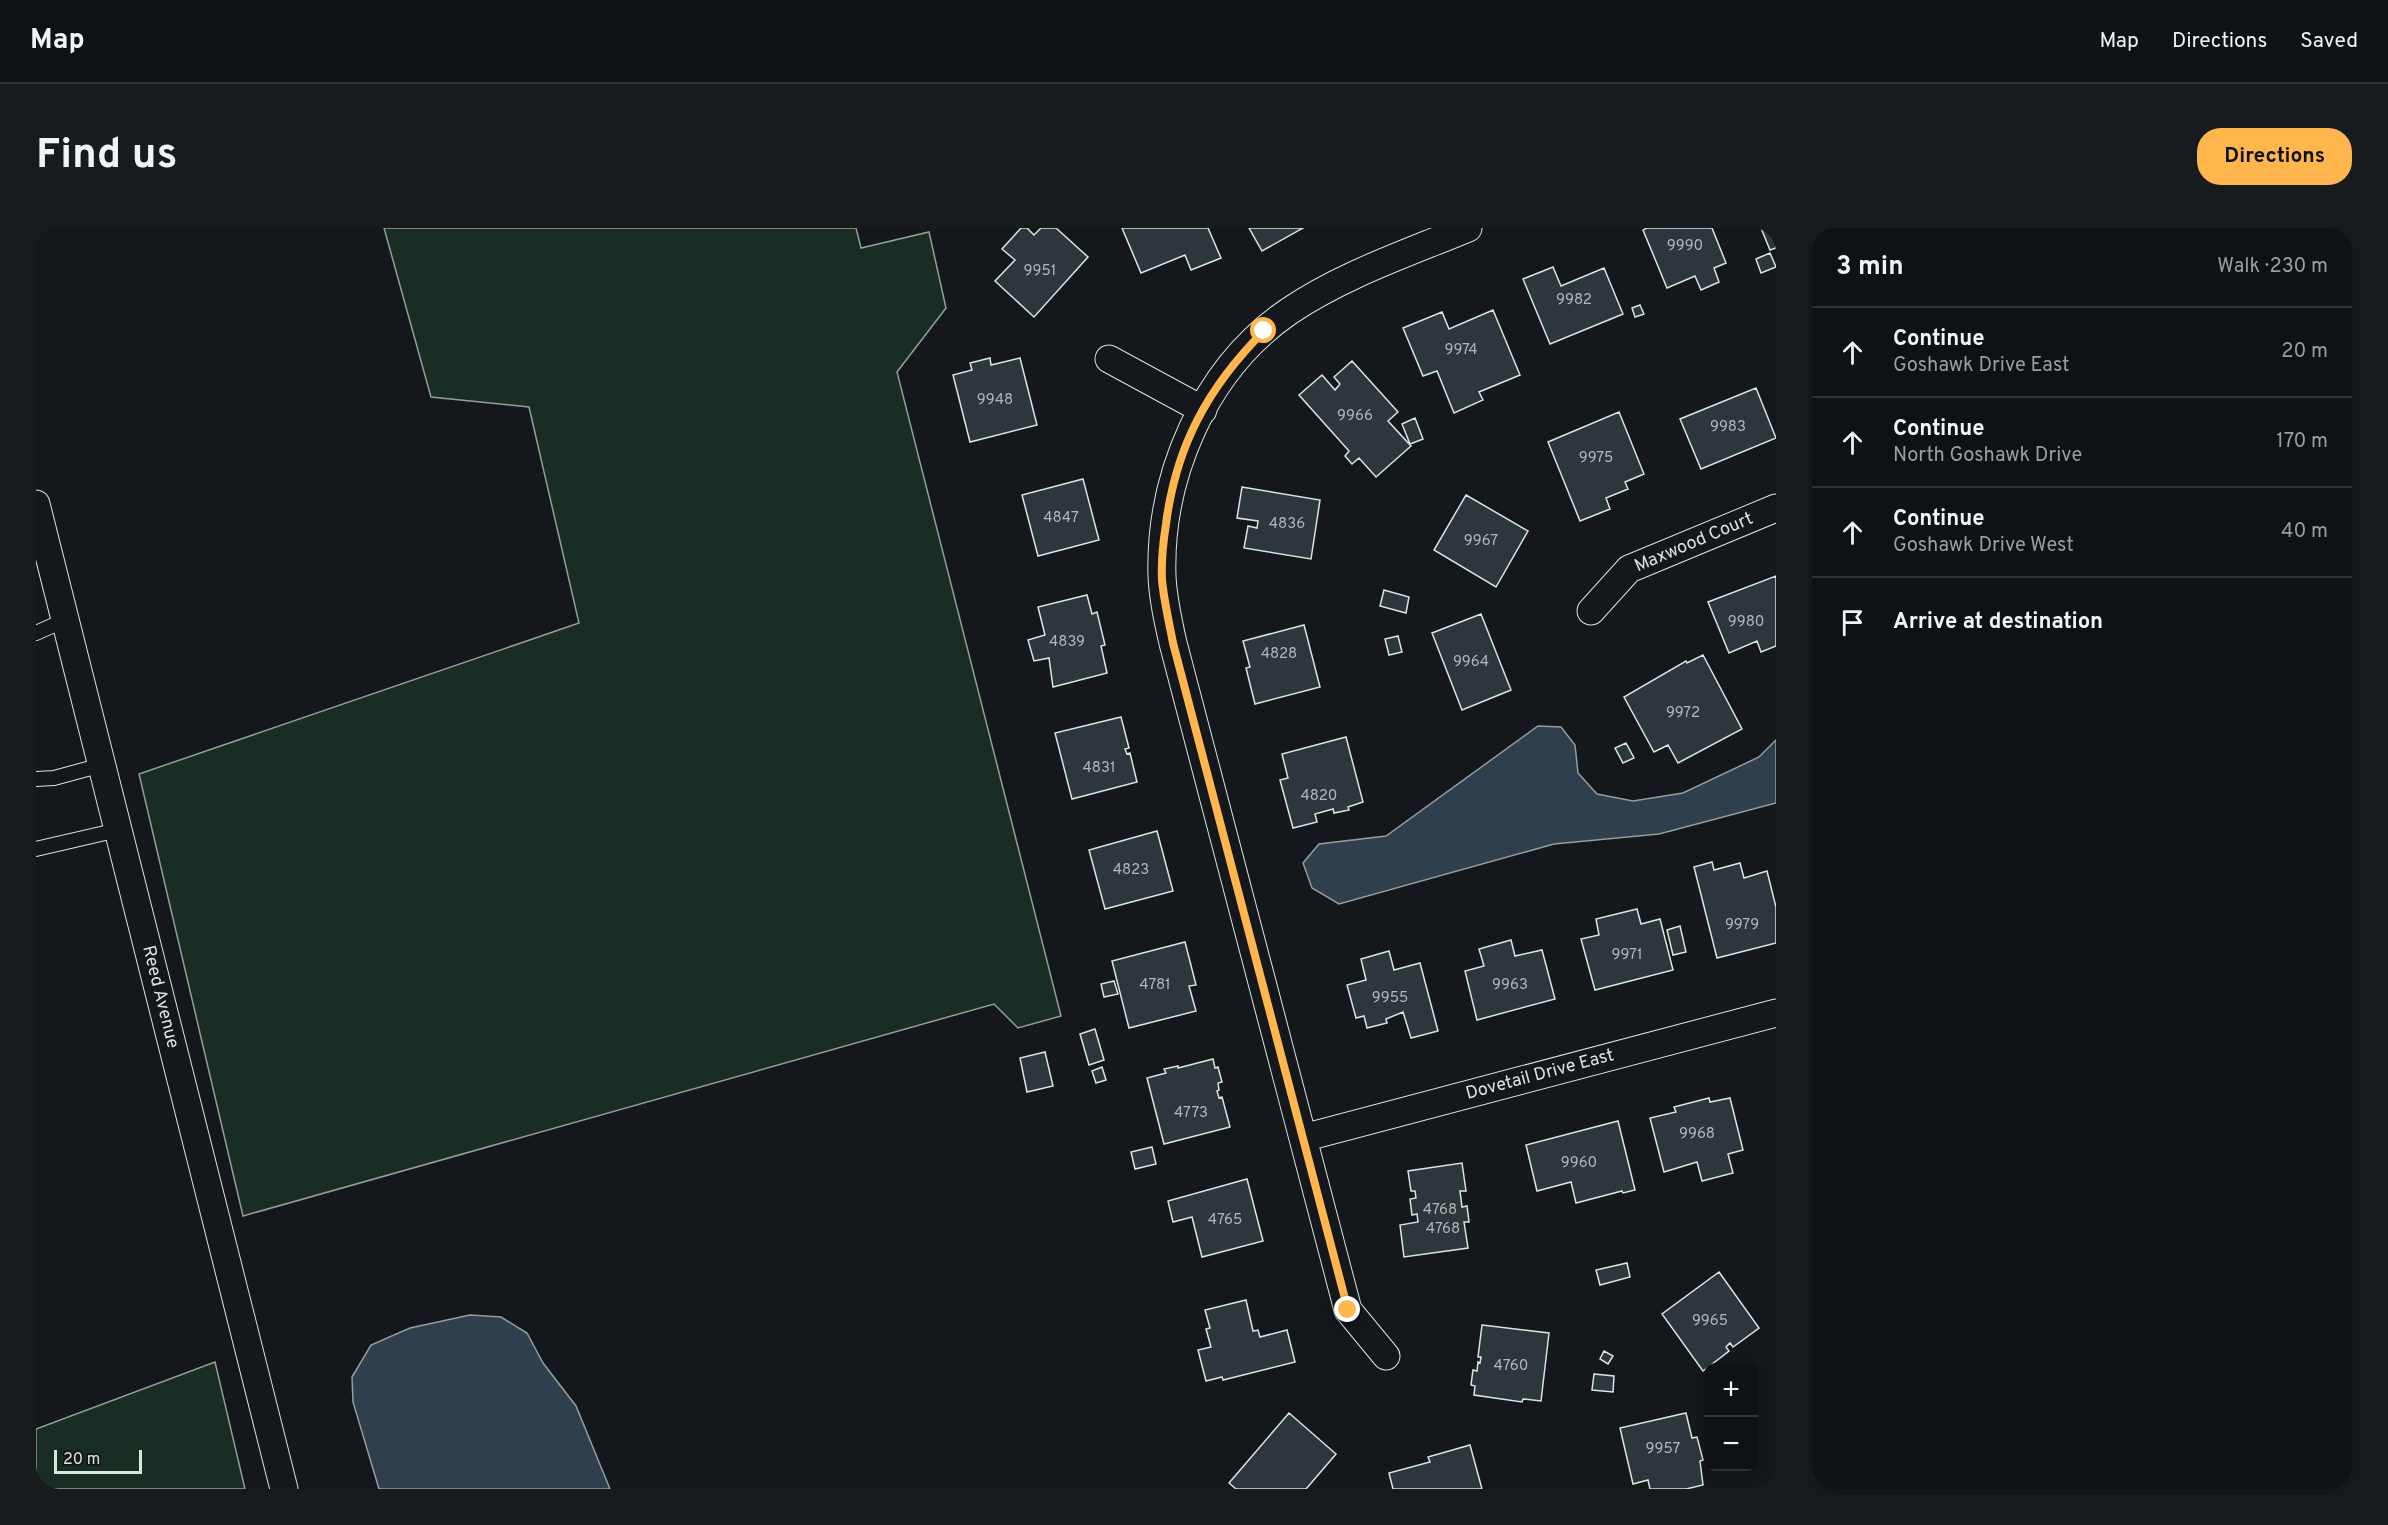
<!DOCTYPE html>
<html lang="en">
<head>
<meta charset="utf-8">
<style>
	:root { --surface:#0f1215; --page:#181b1e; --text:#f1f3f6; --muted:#9b9ea0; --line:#2f3234; --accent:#ffb74d }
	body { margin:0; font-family:Overpass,sans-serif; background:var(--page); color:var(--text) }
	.controls { position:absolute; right:18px; bottom:18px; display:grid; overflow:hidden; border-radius:12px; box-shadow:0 3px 9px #0003 }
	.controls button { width:54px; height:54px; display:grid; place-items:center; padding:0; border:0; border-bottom:2px solid var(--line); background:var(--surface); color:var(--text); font:30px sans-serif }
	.scale { position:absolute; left:18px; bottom:15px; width:88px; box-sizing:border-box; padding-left:6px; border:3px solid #d8e6dc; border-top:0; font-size:16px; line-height:21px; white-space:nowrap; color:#d8e6dc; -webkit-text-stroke:4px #14181c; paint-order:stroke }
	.stop { position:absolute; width:18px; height:18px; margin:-14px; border:4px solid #ffb74d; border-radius:50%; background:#fff }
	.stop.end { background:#ffb74d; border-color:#fff; box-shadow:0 2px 6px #0008 }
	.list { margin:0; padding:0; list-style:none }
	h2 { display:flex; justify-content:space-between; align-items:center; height:78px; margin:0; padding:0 24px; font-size:26px }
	h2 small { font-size:20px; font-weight:400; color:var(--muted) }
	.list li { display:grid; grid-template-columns:39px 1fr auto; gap:18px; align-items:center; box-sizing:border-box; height:90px; padding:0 24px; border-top:2px solid var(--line) }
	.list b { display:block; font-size:22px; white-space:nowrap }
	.list p { margin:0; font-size:20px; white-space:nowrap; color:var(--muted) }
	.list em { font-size:20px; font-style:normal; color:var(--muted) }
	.icon { flex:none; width:33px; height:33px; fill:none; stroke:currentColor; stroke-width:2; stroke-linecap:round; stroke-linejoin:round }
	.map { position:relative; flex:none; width:1740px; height:1261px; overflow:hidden; border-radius:24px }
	header { display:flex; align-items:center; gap:36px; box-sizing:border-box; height:84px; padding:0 30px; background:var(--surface); border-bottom:2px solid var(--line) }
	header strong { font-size:28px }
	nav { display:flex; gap:33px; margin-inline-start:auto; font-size:21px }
	.intro { display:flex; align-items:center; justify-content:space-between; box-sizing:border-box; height:144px; padding:0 36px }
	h1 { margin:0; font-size:42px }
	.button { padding:15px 27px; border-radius:24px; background:var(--accent); color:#111; font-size:21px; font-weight:700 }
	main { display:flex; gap:36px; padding:0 36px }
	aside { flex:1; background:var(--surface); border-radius:24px; box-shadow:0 3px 9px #0003 }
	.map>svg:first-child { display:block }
</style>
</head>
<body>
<header>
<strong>Map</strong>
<nav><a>Map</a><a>Directions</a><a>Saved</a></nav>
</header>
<div class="intro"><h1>Find us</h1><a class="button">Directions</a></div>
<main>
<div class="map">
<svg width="1740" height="1261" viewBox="0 0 1740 1261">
	<rect width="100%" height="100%" fill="#14181c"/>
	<path fill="#1a2d24" stroke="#939e99" stroke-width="1.5" d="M348 0H820L825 20 893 4 910 80 861 144 1025 788 982 800 958 776 207 988 103 546 543 395 493 179 395 169Z
		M179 1134 209 1261H0V1201Z"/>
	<path fill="#2f3f4d" stroke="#939e99" stroke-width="1.5" d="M1502 498 1525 499 1539 517 1542 545 1561 566 1597 573 1647 565 1723 529 1740 512V575L1623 606 1518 616 1303 676 1276 660 1267 635 1283 616 1350 608Z
		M434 1087 465 1089 491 1105 507 1135 540 1178 574 1261H343L317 1174 316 1149 335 1117 374 1100Z"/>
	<path fill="#2c363c" stroke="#d8e6dc" stroke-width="1.5" d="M985 0H991L998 7 1005 0H1020L1052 29 998 89 959 53 979 32 966 21Z
		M1086 0H1172L1185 30 1155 42 1149 27 1105 45Z
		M1213 0H1267L1226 23Z
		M1611 0H1676L1690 35 1678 40 1683 54 1665 62 1659 48 1631 60 1607 2Z
		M1725 0H1740V20L1734 22Z
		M1734 25 1740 39 1725 45 1720 31Z
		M1517 39 1525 58 1568 40 1587 86 1514 116 1487 51Z
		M1604 77 1608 86 1599 89 1596 80Z
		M1457 82 1484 147 1443 164 1447 172 1418 185 1401 143 1387 148 1367 100 1406 84 1413 101Z
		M954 130 955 137 984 130 1001 197 934 214 917 147 936 142 934 135Z
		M1316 133 1362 184 1352 193 1375 218 1340 249 1323 230 1316 236 1309 228 1313 223 1263 167 1286 147 1299 162 1304 156 1298 149Z
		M1720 160 1740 210 1665 241 1644 191Z
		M1583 184 1608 246 1589 254 1592 261 1570 270 1574 281 1544 293 1512 214Z
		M1379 190 1387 211 1374 216 1366 196Z
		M1047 251 1063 312 1002 328 986 267Z
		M1206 259 1284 272 1275 331 1208 320 1212 298 1221 300 1222 293 1201 290Z
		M1430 267 1492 303 1460 359 1398 322Z
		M1740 348V418L1725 424 1721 413 1693 425 1672 374Z
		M1348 362 1373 369 1370 385 1344 378Z
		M1051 367 1056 386 1061 384 1069 417 1065 418 1071 445 1017 459 1013 430 998 433 992 412 1009 407 1002 379Z
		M1445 386 1475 462 1426 482 1396 405Z
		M1268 397 1284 459 1219 476 1210 440 1214 439 1207 413Z
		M1362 408 1366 424 1353 427 1349 411Z
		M1667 427 1706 501 1642 535 1632 517 1618 524 1588 469 1650 433 1651 435Z
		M1085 489 1093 520 1089 521 1091 526 1094 525 1101 554 1036 571 1019 505Z
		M1310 509 1327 574 1312 579 1313 582 1298 585 1297 581 1279 586 1281 594 1257 600 1244 552 1252 550 1246 526Z
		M1590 515 1598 530 1587 535 1579 520Z
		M1121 603 1137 663 1069 681 1053 622Z
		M1676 634 1678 642 1704 635 1708 650 1731 643 1740 679V715L1681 730 1658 639Z
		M1601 681 1605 696 1624 691 1637 742 1559 762 1545 711 1563 707 1560 691Z
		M1644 698 1650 724 1637 727 1631 702Z
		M1475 712 1479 728 1506 722 1519 771 1441 792 1429 743 1448 738 1443 721Z
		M1149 714 1160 757 1153 758 1160 783 1093 800 1076 733Z
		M1353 723 1358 742 1384 735 1402 803 1375 810 1367 784 1350 791 1351 795 1331 800 1328 788 1320 790 1311 757 1330 752 1325 731Z
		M1078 753 1082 766 1068 769 1065 756Z
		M1059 801 1068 832 1053 837 1044 806Z
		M1009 824 1017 858 991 864 984 830Z
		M1177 831 1179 840 1182 839 1186 854 1182 855 1183 862 1181 863 1183 870 1186 869 1194 899 1128 916 1111 850 1130 845 1128 841 1142 838V840Z
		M1066 839 1070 852 1060 855 1056 843Z
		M1673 870 1674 874 1694 870 1707 922 1692 926 1697 945 1666 953 1661 934 1628 944 1614 890 1640 884 1638 879Z
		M1582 893 1599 962 1587 965 1586 963 1540 975 1535 954 1501 963 1490 917Z
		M1116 919 1120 936 1099 941 1095 924Z
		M1426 935 1430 963H1424L1426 979 1431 978 1433 994H1428L1432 1020 1368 1029 1364 997 1382 994 1381 986 1376 987 1374 971 1380 970 1379 963H1375L1372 943Z
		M1211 951 1227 1013 1166 1029 1156 989 1137 994 1132 973Z
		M1591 1035 1594 1049 1564 1057 1560 1042Z
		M1683 1044 1723 1100 1697 1119 1694 1115 1690 1119 1693 1123 1667 1143 1626 1086Z
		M1210 1072 1217 1103 1222 1102 1224 1109 1251 1102 1259 1134 1187 1152 1186 1149 1170 1153 1162 1122 1175 1119 1170 1101 1174 1100 1169 1082Z
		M1446 1097 1513 1105 1505 1173 1487 1171 1486 1174 1438 1167 1439 1158 1435 1157 1437 1142 1441 1143 1442 1134 1444 1135 1445 1129H1442Z
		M1568 1123 1577 1128 1572 1136 1564 1131Z
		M1558 1146 1578 1148 1577 1164 1556 1162Z
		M1253 1185 1300 1226 1270 1261H1200L1193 1255Z
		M1650 1185 1656 1210 1661 1209 1667 1232 1664 1233 1667 1257 1650 1261H1614L1612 1252 1597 1256 1584 1200Z
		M1434 1217 1446 1261H1357L1353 1245 1394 1234 1392 1229Z"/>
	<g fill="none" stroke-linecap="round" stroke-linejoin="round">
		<g stroke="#d8e6dc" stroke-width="16">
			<path id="lane" d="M0 405 29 392
				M0 551 18 550 66 537
				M0 621 82 602"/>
		</g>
		<g stroke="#d8e6dc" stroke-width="29">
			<path id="street" d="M1073 131 1167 182
				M0 276 248 1261
				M1555 383 1593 341 1740 280
				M1267 910 1740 785
				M1350 1128 1312 1082 1137 415C1132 393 1127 371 1126 348 1123 249 1168 142 1252 84 1306 47 1372 25 1432 0"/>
		</g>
		<use href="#lane" stroke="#14181c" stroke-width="14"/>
		<use href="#street" stroke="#14181c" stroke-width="27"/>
	</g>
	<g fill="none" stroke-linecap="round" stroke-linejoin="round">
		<path stroke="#ffb74d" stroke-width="8" d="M1228 103C1172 159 1140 218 1130 296 1127 315 1125 333 1126 352 1128 373 1133 394 1137 415L1312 1082"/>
	</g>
	<g text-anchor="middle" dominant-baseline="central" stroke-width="4.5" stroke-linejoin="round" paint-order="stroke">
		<g font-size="15" fill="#adbab4">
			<text x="1649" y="18">9990</text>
			<text x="1004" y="43">9951</text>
			<text x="1538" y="72">9982</text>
			<text x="1425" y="122">9974</text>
			<text x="959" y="172">9948</text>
			<text x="1319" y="188">9966</text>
			<text x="1692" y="199">9983</text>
			<text x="1560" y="230">9975</text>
			<text x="1025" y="290">4847</text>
			<text x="1251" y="296">4836</text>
			<text x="1445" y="313">9967</text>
			<text x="1710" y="394">9980</text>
			<text x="1031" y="414">4839</text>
			<text x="1243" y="426">4828</text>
			<text x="1435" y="434">9964</text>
			<text x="1647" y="485">9972</text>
			<text x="1063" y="540">4831</text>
			<text x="1283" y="568">4820</text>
			<text x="1095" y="642">4823</text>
			<text x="1706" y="697">9979</text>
			<text x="1591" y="727">9971</text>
			<text x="1119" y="757">4781</text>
			<text x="1474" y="757">9963</text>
			<text x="1354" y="770">9955</text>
			<text x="1155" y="885">4773</text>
			<text x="1661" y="906">9968</text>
			<text x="1543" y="935">9960</text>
			<text x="1404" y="982">4768</text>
			<text x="1189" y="992">4765</text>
			<text x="1407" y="1001">4768</text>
			<text x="1674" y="1093">9965</text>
			<text x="1475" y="1138">4760</text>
			<text x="1627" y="1221">9957</text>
		</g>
		<g font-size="18" fill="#d8e6dc" stroke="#14181c">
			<text transform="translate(1658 315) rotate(-23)">Maxwood Court</text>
			<text transform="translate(124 769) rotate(76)">Reed Avenue</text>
			<text transform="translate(1504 847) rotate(-15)">Dovetail Drive East</text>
		</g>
	</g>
</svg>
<div class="controls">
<button>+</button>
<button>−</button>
</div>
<div class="scale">20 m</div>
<div class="stop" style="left:1228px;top:103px"></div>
<div class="stop end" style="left:1312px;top:1082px"></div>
</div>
<aside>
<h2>3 min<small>Walk · 230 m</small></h2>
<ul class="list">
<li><svg class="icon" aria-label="ahead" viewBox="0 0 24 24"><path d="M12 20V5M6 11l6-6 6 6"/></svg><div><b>Continue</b><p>Goshawk Drive East</p></div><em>20 m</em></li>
<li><svg class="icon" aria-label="ahead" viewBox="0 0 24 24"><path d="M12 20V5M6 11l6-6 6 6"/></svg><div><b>Continue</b><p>North Goshawk Drive</p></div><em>170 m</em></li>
<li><svg class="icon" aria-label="ahead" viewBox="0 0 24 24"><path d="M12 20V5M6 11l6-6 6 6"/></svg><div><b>Continue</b><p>Goshawk Drive West</p></div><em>40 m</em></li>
<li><svg class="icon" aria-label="arrive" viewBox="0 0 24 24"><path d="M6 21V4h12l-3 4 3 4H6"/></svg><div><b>Arrive at destination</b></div></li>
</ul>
</aside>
</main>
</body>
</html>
